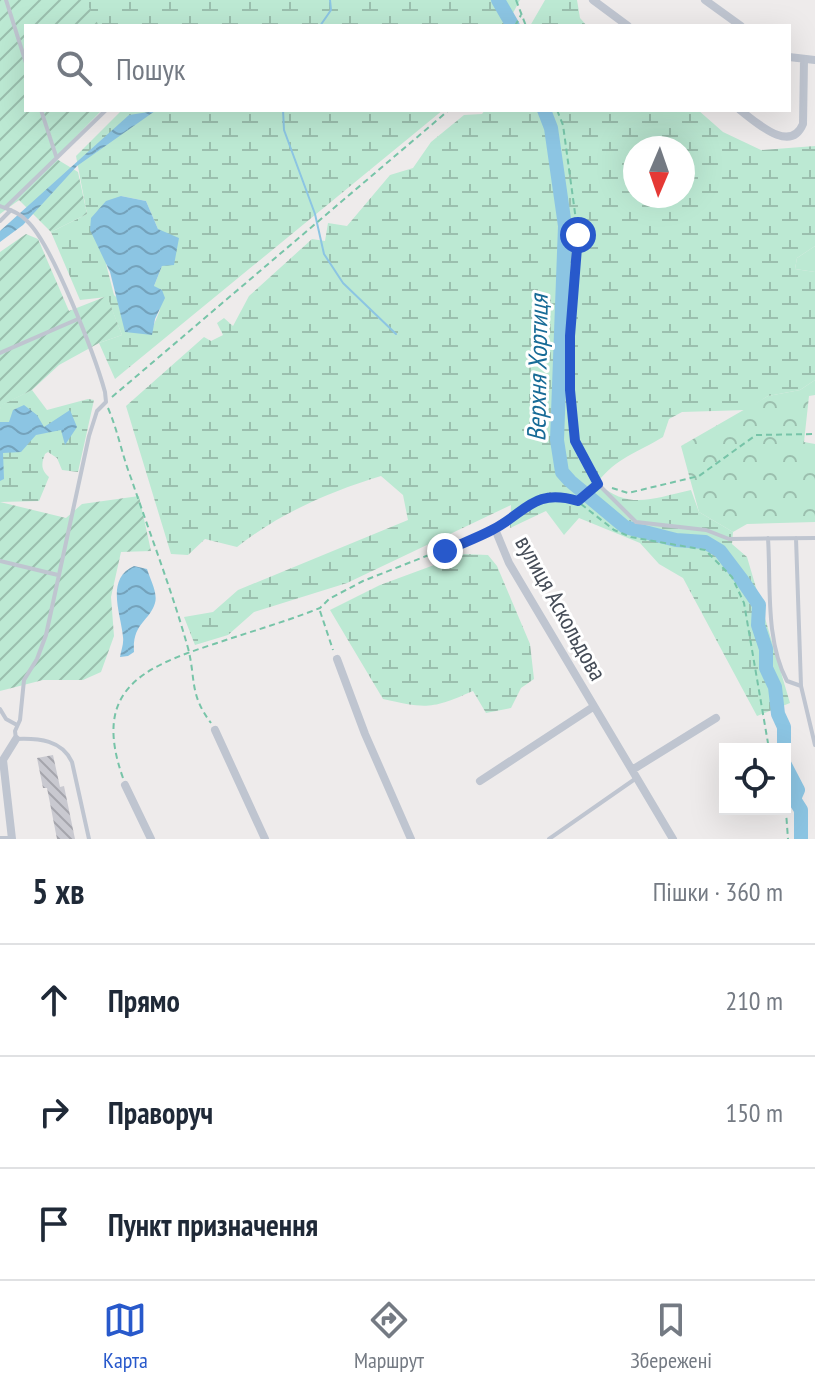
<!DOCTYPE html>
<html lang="uk">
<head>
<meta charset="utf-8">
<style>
	:root { --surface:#fff; --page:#f2f2f3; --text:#1f2937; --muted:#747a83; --line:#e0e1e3; --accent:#2859cb }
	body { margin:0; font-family:"PT Sans Narrow",sans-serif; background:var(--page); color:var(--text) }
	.controls { position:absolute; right:24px; bottom:24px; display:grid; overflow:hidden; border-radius:0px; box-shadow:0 8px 32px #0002 }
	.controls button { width:72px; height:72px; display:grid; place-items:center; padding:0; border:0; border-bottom:2px solid var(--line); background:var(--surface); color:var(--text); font:40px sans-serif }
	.compass { position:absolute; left:623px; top:136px; width:72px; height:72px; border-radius:50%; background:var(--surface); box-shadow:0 8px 32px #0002; rotate:182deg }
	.stop { position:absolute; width:24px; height:24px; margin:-18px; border:6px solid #2859cb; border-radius:50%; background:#fff }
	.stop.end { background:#2859cb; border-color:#fff; box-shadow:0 2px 8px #0008 }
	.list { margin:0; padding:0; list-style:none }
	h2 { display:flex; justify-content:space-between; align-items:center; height:104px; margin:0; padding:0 32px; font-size:34px }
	h2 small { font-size:26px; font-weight:400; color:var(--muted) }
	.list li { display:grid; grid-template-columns:52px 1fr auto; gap:24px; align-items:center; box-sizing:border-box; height:112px; padding:0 32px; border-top:2px solid var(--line) }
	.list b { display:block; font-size:30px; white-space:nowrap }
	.list em { font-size:26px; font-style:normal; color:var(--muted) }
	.icon { flex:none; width:44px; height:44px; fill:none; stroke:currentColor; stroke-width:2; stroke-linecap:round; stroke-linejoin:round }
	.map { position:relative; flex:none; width:815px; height:839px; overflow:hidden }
	.search { position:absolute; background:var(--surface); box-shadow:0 8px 32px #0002; left:24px; right:24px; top:24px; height:88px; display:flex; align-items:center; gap:20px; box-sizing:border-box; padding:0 28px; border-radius:0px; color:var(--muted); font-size:30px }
	.sheet { height:440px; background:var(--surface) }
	nav { display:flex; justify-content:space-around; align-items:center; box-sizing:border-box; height:112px; border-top:2px solid var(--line); background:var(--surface); font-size:22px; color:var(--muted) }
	nav a { display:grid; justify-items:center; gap:4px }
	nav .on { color:var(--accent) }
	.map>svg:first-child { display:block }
</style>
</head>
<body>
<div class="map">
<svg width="815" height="839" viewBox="0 0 815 839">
	<defs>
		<pattern id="forest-crowns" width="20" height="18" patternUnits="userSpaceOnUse" patternTransform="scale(2)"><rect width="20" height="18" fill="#bce9d3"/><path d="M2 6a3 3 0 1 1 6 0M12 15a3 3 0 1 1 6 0" fill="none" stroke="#9bbfae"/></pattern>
		<pattern id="wetland-marsh" width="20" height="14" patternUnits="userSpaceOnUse" patternTransform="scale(2)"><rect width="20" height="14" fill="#bce9d3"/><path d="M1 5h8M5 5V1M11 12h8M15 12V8" fill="none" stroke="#9bbfae"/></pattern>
		<pattern id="garden-furrows" width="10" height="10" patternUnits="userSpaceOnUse" patternTransform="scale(2)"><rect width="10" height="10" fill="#bce9d3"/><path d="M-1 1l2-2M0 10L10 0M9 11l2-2" fill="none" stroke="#9bbfae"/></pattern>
		<pattern id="water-waves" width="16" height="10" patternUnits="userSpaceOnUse" patternTransform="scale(2)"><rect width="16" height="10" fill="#8cc5e3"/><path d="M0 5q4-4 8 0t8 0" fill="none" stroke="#74a2bb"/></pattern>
		<pattern id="building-back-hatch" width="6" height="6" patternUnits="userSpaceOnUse" patternTransform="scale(2)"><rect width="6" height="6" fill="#c9c9d0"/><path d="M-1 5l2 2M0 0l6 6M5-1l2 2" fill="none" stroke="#a5a5ac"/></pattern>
	</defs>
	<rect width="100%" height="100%" fill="#eeebeb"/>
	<path fill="#bce9d3" d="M815 246V272L795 269 797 258Z"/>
	<path fill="url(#forest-crowns)" d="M815 380V395L809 396 804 442 815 444V522L747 524 733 532 699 512 681 446 768 396 800 390Z"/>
	<path fill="url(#wetland-marsh)" fill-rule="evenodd" d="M75 0H520L506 26H84Z
		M545 0H577L580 18 587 26H530Z
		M122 110H443L115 379 99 343 122 335 107 297 80 300 51 232 87 214 76 156ZM121 196 146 201 158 229 162 266 154 286 160 310 152 329 114 295 106 264Z
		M485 110H698L723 132 761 150 815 146V246L797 258 795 269 815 272V380L800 390 768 396 746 410 682 412 669 419 663 437C637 453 617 457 597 483 630 511 653 498 691 490L699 512 733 532 732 544 747 557 790 703 757 716 683 578 659 564 640 543 579 518 564 535 546 511 510 528 511 505 347 583 254 612 228 635 195 645 184 617 213 612 238 590 408 520 403 495 381 476C329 492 280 513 237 547L205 539 188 555 171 554 126 406 204 337 211 341 223 335 217 323 224 318 233 326 249 296 312 239 325 241 328 223 347 226 390 175 413 168 431 142 464 115 482 114ZM635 148H683V196H635Z
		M32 390 47 410 88 399 94 400 78 472 62 470 57 458 48 452 45 454C41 464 41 470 49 477L39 501 0 502V409L1 405Z
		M464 554 488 555 497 566 530 644 534 679 521 688 511 708 486 713 473 691C432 709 427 709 383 699L330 610 380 585Z"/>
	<path fill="url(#garden-furrows)" d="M0 0H85L99 26H26V110H102L55 158 78 172 87 214 51 232 19 200 0 214Z
		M26 234 38 239 69 311 107 296 122 335 99 343 59 365 32 390 2 405 0 409V252Z
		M139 496 151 551 121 552 111 597 114 636 101 672 83 680H43L0 691V502L66 518 82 504Z"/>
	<path fill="url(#water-waves)" d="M155 111 77 166 23 225 0 242V231L129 115Z
		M121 196 146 201 158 229 179 238 174 265 162 266 154 286 162 290 165 298 155 319 152 335 125 332 110 272 90 230 91 218 106 201Z
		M24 405 37 415 44 427 70 410 77 427 65 445 61 430 36 435 21 452 3 453 4 479 0 481V422H9L13 410Z
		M134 566 147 569C150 579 158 593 155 603 150 621 132 623 134 652L128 656 120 657C121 650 124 644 123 637 121 614 105 579 134 566Z"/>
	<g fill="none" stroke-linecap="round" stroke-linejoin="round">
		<path stroke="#8cc5e3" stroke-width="2" d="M320 26 331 10 330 0
			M283 110 284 130 315 214 324 254 343 283 396 334"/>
		<path stroke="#8cc5e3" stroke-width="14" d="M498 0 513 26
			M544 110 551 128 565 226 557 440 562 472 570 481 625 527 676 540 705 542 720 551 742 580 759 605 758 625 766 649V668L775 687 778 714 784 727V749
			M785 765 798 790 794 799 801 810V839"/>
	</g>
	<path fill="url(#building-back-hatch)" d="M53 755 60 787 64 786 75 839H57L47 788H43L37 758Z"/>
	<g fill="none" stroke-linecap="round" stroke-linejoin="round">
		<path stroke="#77c4a8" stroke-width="2" stroke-dasharray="6 4" stroke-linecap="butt" d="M516 0 526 26
			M515 26 521 15
			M557 110 563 125 578 235 570 336V390L575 441 594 477
			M112 397 449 110
			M108 408C118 431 122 455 131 478 150 534 172 591 188 648 196 679 189 694 211 723
			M612 488 628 493 699 476 756 435 815 434
			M581 504 614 530 631 537 705 550 732 577 744 603 769 749
			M502 523C525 506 543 491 572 499
			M320 611 333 650
			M123 778C92 691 140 668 214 644 249 632 285 622 320 608L329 599 363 581 487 532
			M785 798 788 839"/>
		<path stroke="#bfc5d0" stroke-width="4" d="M6 0 26 63
			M41 110 56 156
			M0 206C10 210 20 213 27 221 52 244 95 356 105 392L106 402 97 411 89 436 46 635 37 659 24 680 20 720 15 731 16 739C39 738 62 740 72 762L89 839
			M5 208 106 110
			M0 221 11 210
			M0 353 78 319
			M578 501 598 484 636 522 706 530 729 539 815 538
			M768 538C771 583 765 640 787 681L801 686
			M796 538 801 686 815 745
			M0 561 58 575
			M0 709 6 719 17 725
			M0 838H10
			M549 839 635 779"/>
		<path stroke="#bfc5d0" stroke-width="8" d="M593 0 628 26
			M705 0 741 26
			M789 57 815 60
			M740 110C755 121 790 155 803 124L804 59
			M495 529 509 563 673 839
			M337 659 365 734 411 839
			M215 730 265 839
			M632 770 716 718
			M480 781 593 707
			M125 785 151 839
			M12 839 3 760 16 739"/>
	</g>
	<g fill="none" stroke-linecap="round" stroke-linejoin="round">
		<path stroke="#2859cb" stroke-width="10" d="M445 551C460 544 477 538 492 530 527 512 533 488 578 501L598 484 575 441 570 390V336L578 235"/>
	</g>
	<g text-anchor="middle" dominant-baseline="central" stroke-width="6" stroke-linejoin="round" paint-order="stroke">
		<g font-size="24" fill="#454c57" stroke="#fff">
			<text transform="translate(561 608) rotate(61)">вулиця Аскольдова</text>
		</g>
		<g font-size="26" font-style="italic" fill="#186b97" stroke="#fff">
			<text transform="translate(537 368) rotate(-89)">Верхня Хортиця</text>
		</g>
	</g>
</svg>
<div class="controls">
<button><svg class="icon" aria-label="locate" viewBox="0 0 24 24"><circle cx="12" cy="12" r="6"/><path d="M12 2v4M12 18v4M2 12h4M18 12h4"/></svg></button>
</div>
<svg class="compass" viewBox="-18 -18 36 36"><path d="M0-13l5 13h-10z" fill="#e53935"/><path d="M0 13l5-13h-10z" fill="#747a83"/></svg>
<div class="stop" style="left:578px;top:235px"></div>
<div class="stop end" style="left:445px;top:551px"></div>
<div class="search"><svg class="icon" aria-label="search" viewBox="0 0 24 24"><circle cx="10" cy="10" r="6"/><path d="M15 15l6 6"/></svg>Пошук</div>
</div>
<section class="sheet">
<h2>5 хв<small>Пішки · 360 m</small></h2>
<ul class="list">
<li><svg class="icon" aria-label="ahead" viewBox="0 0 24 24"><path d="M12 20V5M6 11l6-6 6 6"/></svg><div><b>Прямо</b></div><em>210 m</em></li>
<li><svg class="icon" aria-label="right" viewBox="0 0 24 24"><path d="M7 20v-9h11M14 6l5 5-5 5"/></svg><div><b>Праворуч</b></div><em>150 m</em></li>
<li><svg class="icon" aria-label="arrive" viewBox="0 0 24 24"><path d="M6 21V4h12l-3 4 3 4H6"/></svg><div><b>Пункт призначення</b></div></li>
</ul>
</section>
<nav>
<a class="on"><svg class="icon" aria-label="map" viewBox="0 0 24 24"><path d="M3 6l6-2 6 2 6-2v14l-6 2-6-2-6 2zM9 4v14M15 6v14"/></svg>Карта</a>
<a><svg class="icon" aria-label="directions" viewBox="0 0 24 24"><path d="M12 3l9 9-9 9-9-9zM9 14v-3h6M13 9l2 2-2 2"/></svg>Маршрут</a>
<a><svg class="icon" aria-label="saved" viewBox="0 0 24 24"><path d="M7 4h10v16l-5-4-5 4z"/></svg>Збережені</a>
</nav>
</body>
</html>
